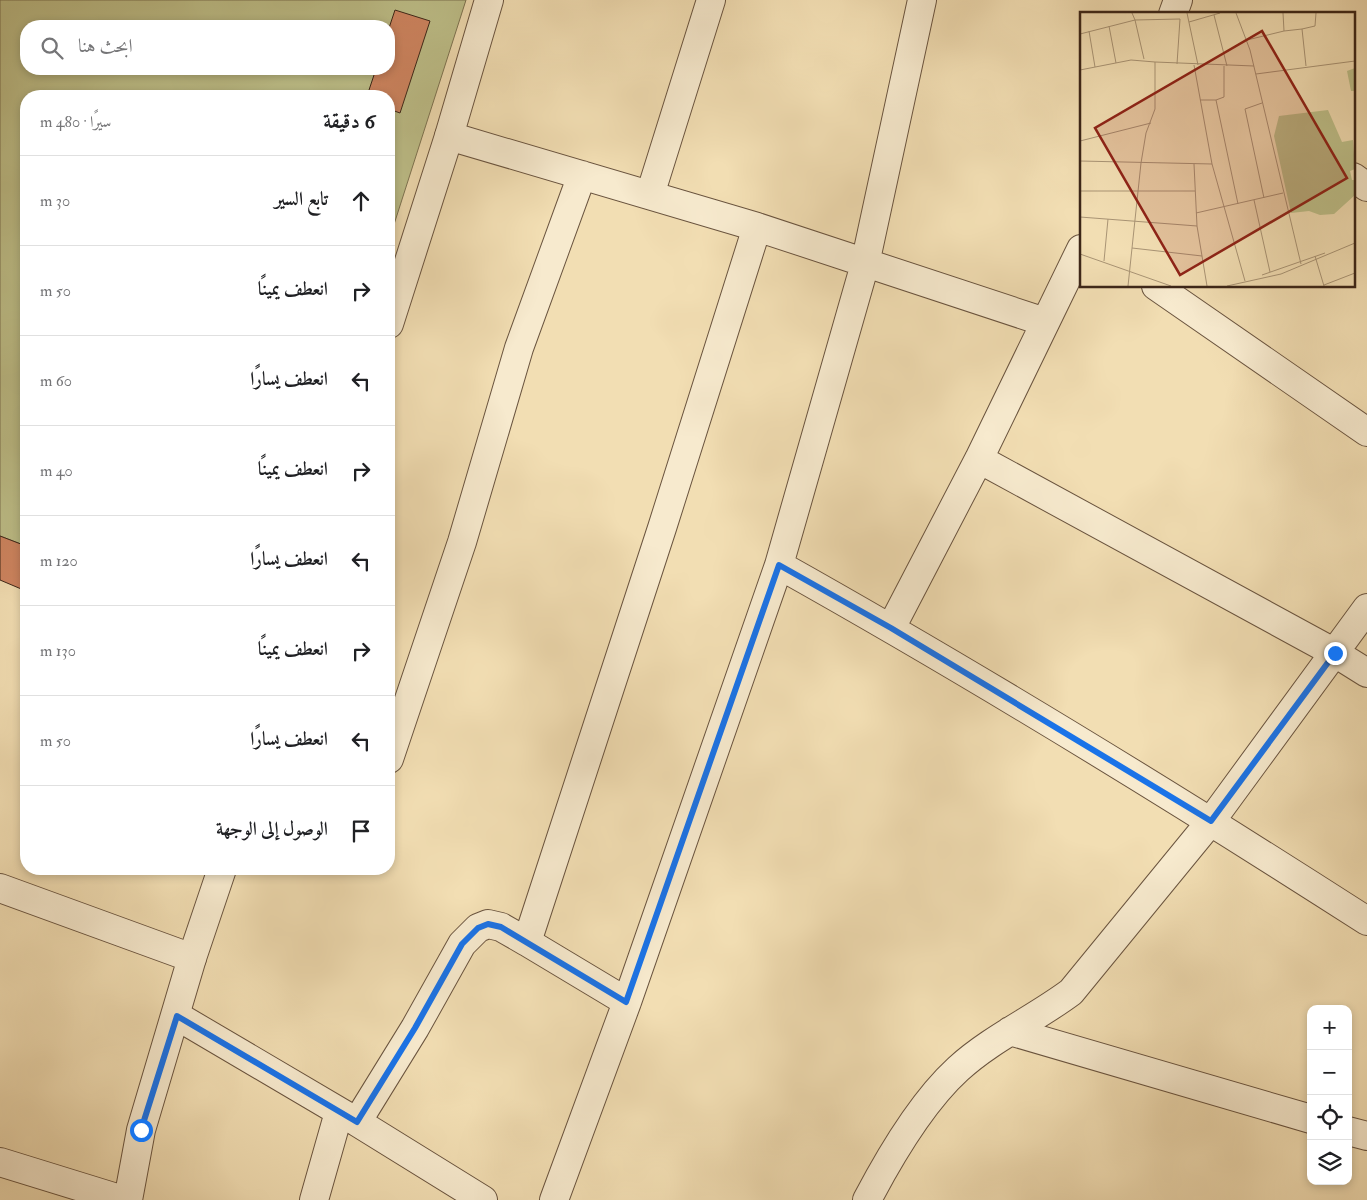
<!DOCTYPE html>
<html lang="ar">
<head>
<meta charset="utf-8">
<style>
	:root { --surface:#fff; --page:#f2f2f2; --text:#202124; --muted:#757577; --line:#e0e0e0 }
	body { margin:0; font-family:"IM FELL Double Pica",Amiri,serif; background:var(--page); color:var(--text); direction:rtl }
	.controls { position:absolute; right:15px; bottom:15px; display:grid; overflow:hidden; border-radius:10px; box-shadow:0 2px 8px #0003 }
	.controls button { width:45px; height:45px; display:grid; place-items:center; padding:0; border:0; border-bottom:1px solid var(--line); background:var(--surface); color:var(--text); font:25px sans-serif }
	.stop { position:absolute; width:15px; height:15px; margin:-11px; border:4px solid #1a73e8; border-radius:50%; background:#fff }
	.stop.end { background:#1a73e8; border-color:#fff; box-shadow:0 1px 5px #0008 }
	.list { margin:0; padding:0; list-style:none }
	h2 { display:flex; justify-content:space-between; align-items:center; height:65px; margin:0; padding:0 20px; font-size:21px }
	h2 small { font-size:16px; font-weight:400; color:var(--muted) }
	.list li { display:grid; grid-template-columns:32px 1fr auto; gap:15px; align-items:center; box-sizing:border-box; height:90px; padding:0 20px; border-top:1px solid var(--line) }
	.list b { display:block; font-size:19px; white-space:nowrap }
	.list em { font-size:16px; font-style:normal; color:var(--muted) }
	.icon { flex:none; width:28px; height:28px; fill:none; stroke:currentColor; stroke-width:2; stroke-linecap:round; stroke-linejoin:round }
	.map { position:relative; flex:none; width:1367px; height:1200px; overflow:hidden; direction:ltr }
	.search { position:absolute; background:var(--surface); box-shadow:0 2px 8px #0003; left:20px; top:20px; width:375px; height:55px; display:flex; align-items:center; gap:12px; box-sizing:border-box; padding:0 18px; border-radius:20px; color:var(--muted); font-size:19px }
	.panel { position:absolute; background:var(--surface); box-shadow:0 2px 8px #0003; left:20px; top:90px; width:375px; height:785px; border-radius:20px; direction:rtl }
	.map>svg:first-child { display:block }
</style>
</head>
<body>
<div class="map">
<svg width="1367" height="1200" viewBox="0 0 1367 1200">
	<rect width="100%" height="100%" fill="#f2deb3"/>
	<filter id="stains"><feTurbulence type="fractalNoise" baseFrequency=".004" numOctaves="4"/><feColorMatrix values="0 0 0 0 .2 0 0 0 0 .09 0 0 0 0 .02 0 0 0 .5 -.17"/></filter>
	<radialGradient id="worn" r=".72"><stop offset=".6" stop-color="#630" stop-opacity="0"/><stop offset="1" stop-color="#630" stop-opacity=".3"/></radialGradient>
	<path fill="#bec08a" stroke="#7d7351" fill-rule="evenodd" d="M0 0H466L389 240V96H26V546L0 536ZM26 26H389V69H26Z"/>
	<path fill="#d08662" stroke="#3c2618" d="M395 10 430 21 400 113 389 109V96H367L376 69H389V28Z
		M389 134 394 135 389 152Z
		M0 536 26 546V591L0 580Z"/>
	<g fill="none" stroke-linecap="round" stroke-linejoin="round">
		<g stroke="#6a543f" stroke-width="30">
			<path id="minor" d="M1173 14 1178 0
				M449 136 757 227 1045 322
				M1353 177 1367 187
				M650 195 711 0
				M1156 286 1367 432
				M979 459 1335 653 1367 673
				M779 565C979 677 1174 797 1367 921
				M891 628 979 459 1081 249
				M389 759 462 542 519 348 582 175
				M0 888 192 958
				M627 1002 527 942 662 528 757 227
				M177 1016 357 1122 483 1200
				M1010 1031 1311 1119
				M357 1122 415 1028 462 944 478 928 488 924 501 927 527 942
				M1348 1131 1367 1136
				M0 1162 123 1200
				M314 1200 339 1112
				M554 1200 627 1002 779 565 865 264 922 0
				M867 1200C889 1158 923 1101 958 1069 992 1038 1035 1019 1071 992L1211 821 1367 608"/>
		</g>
		<g stroke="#6a543f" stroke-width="30">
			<path id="tertiary" d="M389 324 449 136 489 0
				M128 1200 141 1130 192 958 222 869"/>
		</g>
		<use href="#minor" stroke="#f7eace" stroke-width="28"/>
		<use href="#tertiary" stroke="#f7eace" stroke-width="28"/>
	</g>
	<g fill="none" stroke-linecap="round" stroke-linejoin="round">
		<path stroke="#1a73e8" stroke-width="6" d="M141 1130 177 1016 357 1122 415 1028 462 944 478 928 488 924 501 927 626 1002 779 565 891 628 1211 821 1335 653"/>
	</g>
	<g transform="translate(1080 12)">
		<rect width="275" height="275" fill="#f2deb3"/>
		<path d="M275 56V79H271L267 59ZM248 98 262 130 273 128 275 157 270 159 272 168H275V183L254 202 240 203 229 199 211 201 194 124 199 104Z" fill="#bec08a"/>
		<path fill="none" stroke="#a99475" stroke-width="1" d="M52 1 55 8 100 7 97 52M107 1 118 53M156 1 170 38 221 252M134 3 147 54M109 10 140 1M29 14 36 51M222 17 235 14 236 1M9 19 15 55M204 19 222 17 226 54M0 22 55 8 64 47M167 28 204 19 203 1M114 53 132 152 165 269M0 58 51 48 75 50M176 62 275 49M120 88H136L158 192M136 88 144 85V54M182 91 165 97 184 186M0 129 71 111M0 149 132 152M114 152 117 214 127 274M0 179H115M174 188 190 260M116 201 203 181M0 205 117 214M52 236 122 244M0 242 91 274M235 244 244 274M24 249 28 207M182 263 245 241M244 273 275 261M48 274 61 151 66 121 75 97V50L174 54M147 274 201 262 275 231"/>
		<path fill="#8f2418" fill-opacity="0.15" stroke="#8f2418" stroke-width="2.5" d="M182 19 267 166 100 263 15 116Z"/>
		<rect width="275" height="275" fill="none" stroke="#3c2618" stroke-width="2.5"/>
	</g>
	<rect width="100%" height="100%" filter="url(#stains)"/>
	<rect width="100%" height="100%" fill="url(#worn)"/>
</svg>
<div class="controls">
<button>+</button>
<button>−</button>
<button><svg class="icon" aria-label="locate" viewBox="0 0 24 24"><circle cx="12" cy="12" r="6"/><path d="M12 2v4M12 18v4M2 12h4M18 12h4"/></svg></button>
<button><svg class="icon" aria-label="layers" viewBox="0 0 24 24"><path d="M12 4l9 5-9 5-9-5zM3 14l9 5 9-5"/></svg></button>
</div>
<div class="stop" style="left:141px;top:1130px"></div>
<div class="stop end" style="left:1335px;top:653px"></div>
<div class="search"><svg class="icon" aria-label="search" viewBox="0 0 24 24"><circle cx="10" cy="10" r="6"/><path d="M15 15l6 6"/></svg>ابحث هنا</div>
<section class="panel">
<h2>6 دقيقة<small>سيرًا · 480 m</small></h2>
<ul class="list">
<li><svg class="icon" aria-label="ahead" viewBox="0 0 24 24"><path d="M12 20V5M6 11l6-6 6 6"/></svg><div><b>تابع السير</b></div><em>30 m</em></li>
<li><svg class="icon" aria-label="right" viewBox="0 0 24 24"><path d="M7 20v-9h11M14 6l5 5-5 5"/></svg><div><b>انعطف يمينًا</b></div><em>50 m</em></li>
<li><svg class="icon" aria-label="left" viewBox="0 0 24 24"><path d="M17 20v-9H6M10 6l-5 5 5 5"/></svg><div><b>انعطف يسارًا</b></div><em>60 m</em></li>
<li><svg class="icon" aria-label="right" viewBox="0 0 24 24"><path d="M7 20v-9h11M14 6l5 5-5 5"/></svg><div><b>انعطف يمينًا</b></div><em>40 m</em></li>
<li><svg class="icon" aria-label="left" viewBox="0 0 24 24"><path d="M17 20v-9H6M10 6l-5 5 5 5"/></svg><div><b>انعطف يسارًا</b></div><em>120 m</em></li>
<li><svg class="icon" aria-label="right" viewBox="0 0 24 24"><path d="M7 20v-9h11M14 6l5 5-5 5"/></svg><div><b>انعطف يمينًا</b></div><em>130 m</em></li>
<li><svg class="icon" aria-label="left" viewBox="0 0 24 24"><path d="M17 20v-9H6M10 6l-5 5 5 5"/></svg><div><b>انعطف يسارًا</b></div><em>50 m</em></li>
<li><svg class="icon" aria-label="arrive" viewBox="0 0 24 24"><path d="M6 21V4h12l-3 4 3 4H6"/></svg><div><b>الوصول إلى الوجهة</b></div></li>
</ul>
</section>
</div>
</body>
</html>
